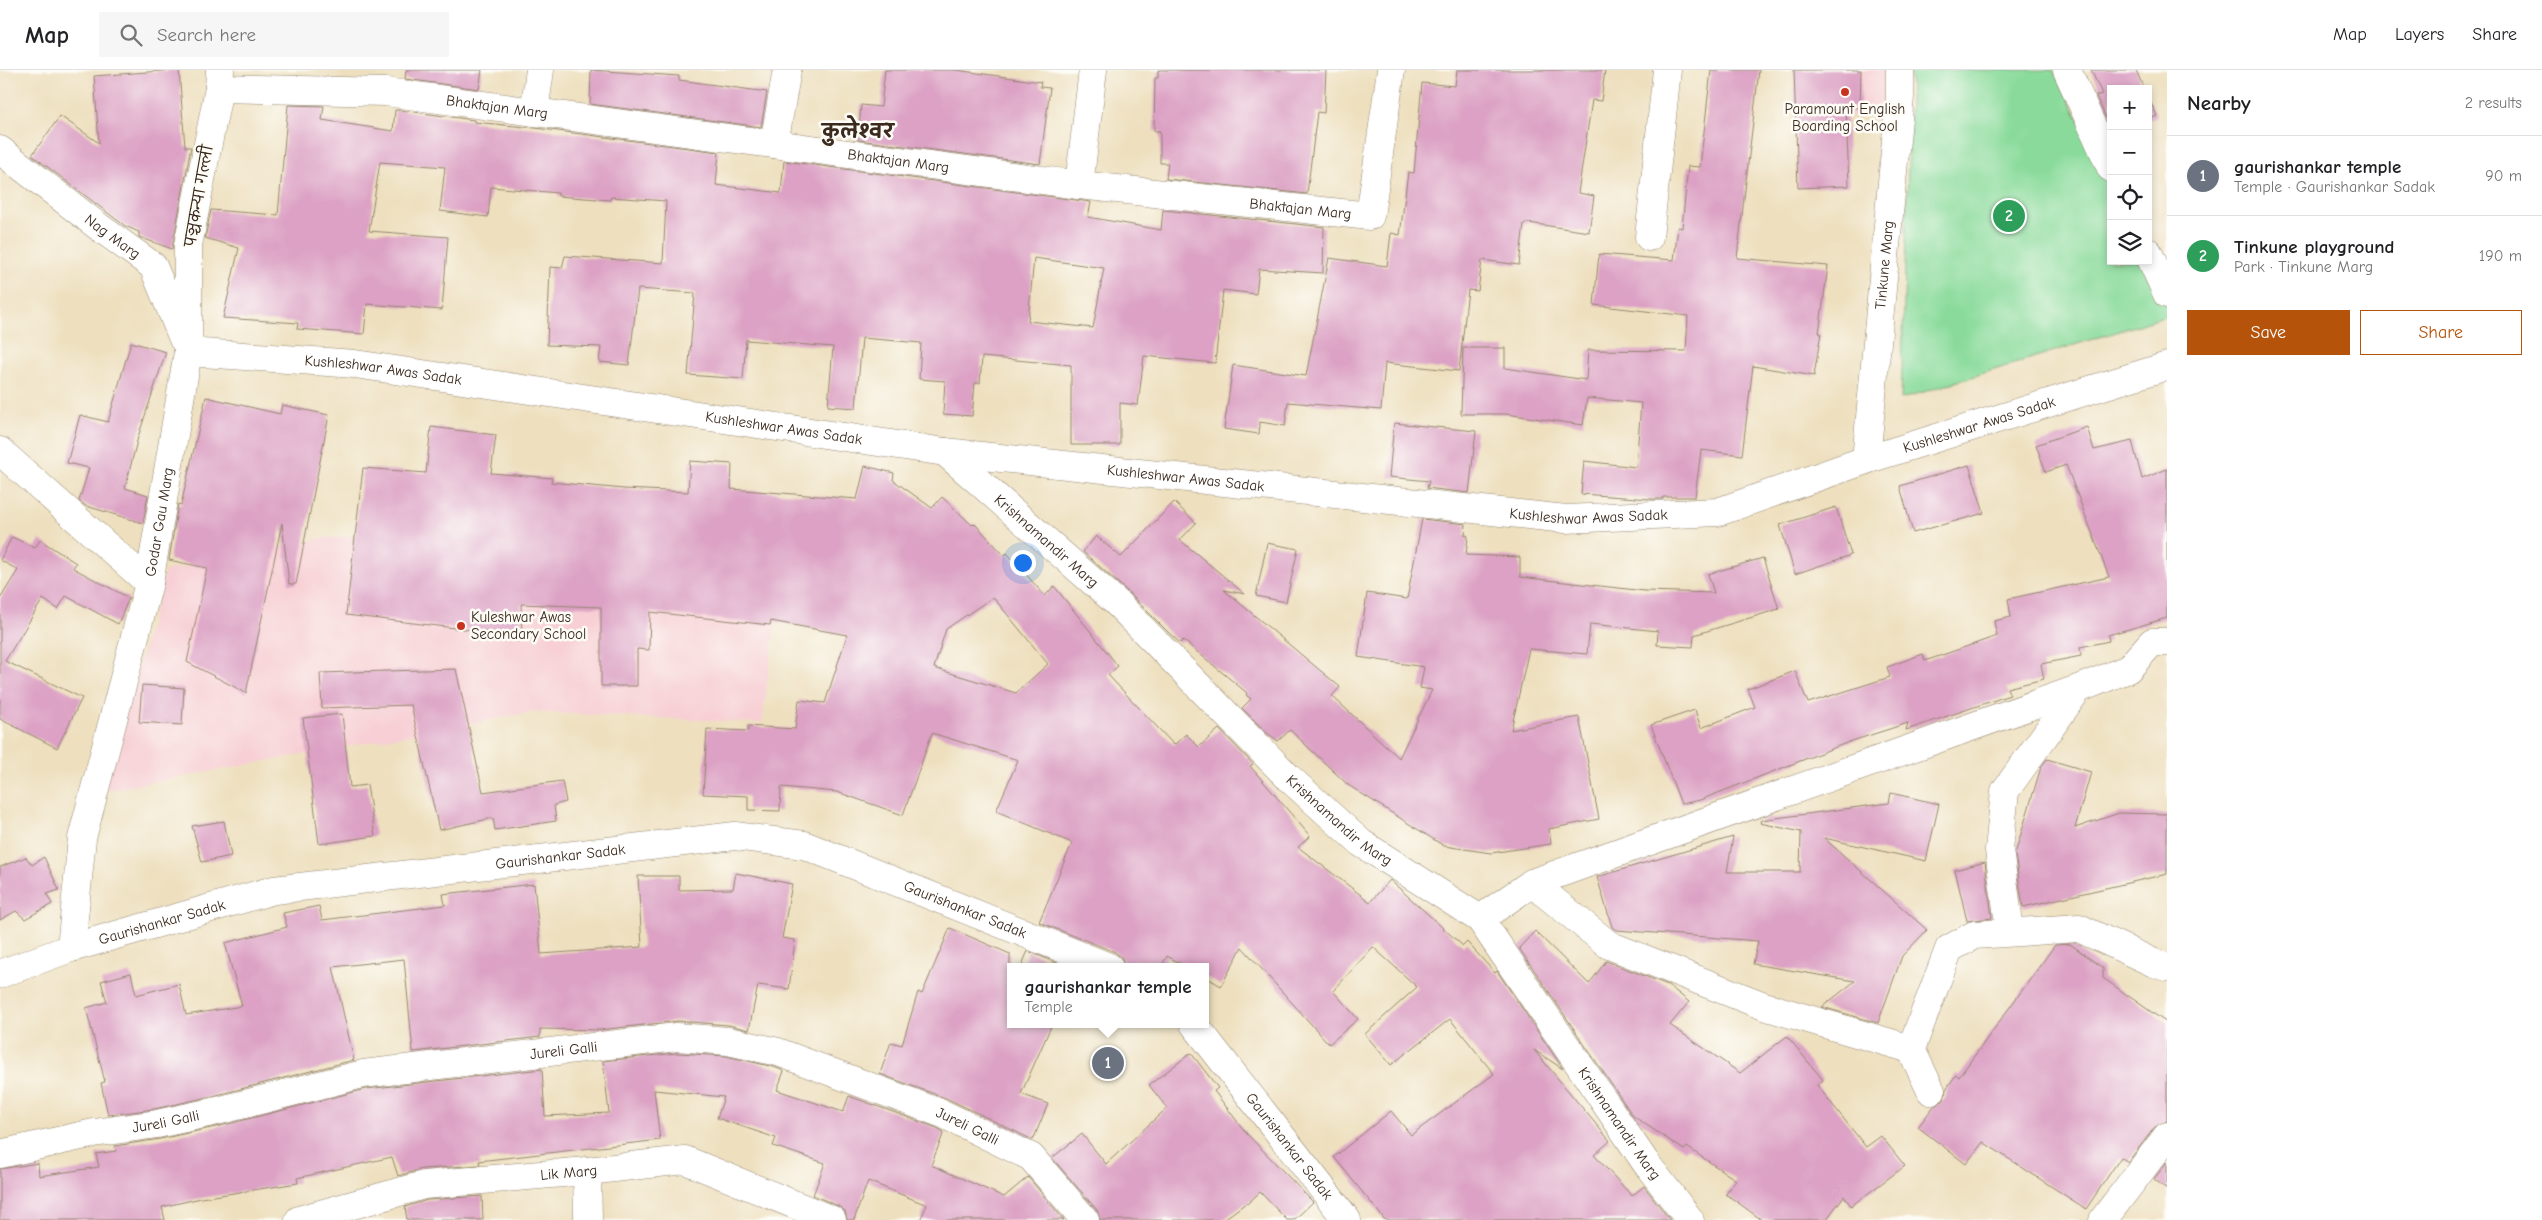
<!DOCTYPE html>
<html lang="en">
<head>
<meta charset="utf-8">
<style>
	:root { --surface:#fff; --page:#f6f6f6; --text:#202124; --muted:#757577; --line:#e0e0e0; --accent:#b45309 }
	body { margin:0; font-family:"Comic Neue","Playpen Sans Deva",sans-serif; background:var(--page); color:var(--text) }
	.controls { position:absolute; right:15px; top:15px; display:grid; overflow:hidden; border-radius:0px; box-shadow:0 2px 8px #0003 }
	.controls button { width:45px; height:45px; display:grid; place-items:center; padding:0; border:0; border-bottom:1px solid var(--line); background:var(--surface); color:var(--text); font:25px sans-serif }
	.you { position:absolute; left:1022px; top:492px; width:18px; height:18px; margin:-12px; border:4px solid #fff; border-radius:50%; background:#1a73e8; box-shadow:0 0 0 8px #1a73e833 }
	.badge { display:grid; place-items:center; width:32px; height:32px; border-radius:50%; background:var(--accent); color:#fff; font-size:16px; font-weight:700 }
	.pin { position:absolute; translate:-50% -50%; border:2px solid #fff; box-shadow:0 1px 5px #0006 }
	.popup { position:absolute; left:1007px; top:893px; width:202px; height:65px; box-sizing:border-box; display:grid; place-content:center; border-radius:0px; background:var(--surface); filter:drop-shadow(0 1px 4px #0005); font-size:16px; white-space:nowrap; color:var(--muted) }
	.popup b { font-size:19px; color:var(--text) }
	.popup::after { content:''; position:absolute; left:50%; top:100%; margin-left:-10px; border:10px solid transparent; border-top-color:var(--surface) }
	.list { margin:0; padding:0; list-style:none }
	h2 { display:flex; justify-content:space-between; align-items:center; height:65px; margin:0; padding:0 20px; font-size:21px }
	h2 small { font-size:16px; font-weight:400; color:var(--muted) }
	.list li { display:grid; grid-template-columns:32px 1fr auto; gap:15px; align-items:center; box-sizing:border-box; height:80px; padding:0 20px; border-top:1px solid var(--line) }
	.list b { display:block; font-size:19px; white-space:nowrap }
	.list p { margin:0; font-size:16px; white-space:nowrap; color:var(--muted) }
	.list em { font-size:16px; font-style:normal; color:var(--muted) }
	.actions { display:flex; gap:10px; padding:15px 20px }
	.actions a { flex:1; padding:11px 0; border:1px solid var(--accent); border-radius:0px; text-align:center; font-size:18px; color:var(--accent) }
	.actions .main { background:var(--accent); color:#fff }
	.icon { flex:none; width:28px; height:28px; fill:none; stroke:currentColor; stroke-width:2; stroke-linecap:round; stroke-linejoin:round }
	.map { position:relative; flex:none; width:2167px; height:1150px; overflow:hidden }
	header { display:flex; align-items:center; gap:30px; box-sizing:border-box; height:70px; padding:0 25px; background:var(--surface); border-bottom:1px solid var(--line) }
	header strong { font-size:24px }
	nav { display:flex; gap:28px; margin-inline-start:auto; font-size:18px }
	.search { width:350px; height:45px; background:var(--page); display:flex; align-items:center; gap:12px; box-sizing:border-box; padding:0 18px; border-radius:0px; color:var(--muted); font-size:19px }
	main { display:flex }
	aside { flex:1; background:var(--surface) }
	.map>svg:first-child { display:block }
</style>
</head>
<body>
<header>
<strong>Map</strong>
<div class="search"><svg class="icon" aria-label="search" viewBox="0 0 24 24"><circle cx="10" cy="10" r="6"/><path d="M15 15l6 6"/></svg>Search here</div>
<nav><a>Map</a><a>Layers</a><a>Share</a></nav>
</header>
<main>
<div class="map">
<svg width="2167" height="1150" viewBox="0 0 2167 1150">
	<rect width="100%" height="100%" fill="#fdfcf7"/>
	<filter id="ink" filterUnits="userSpaceOnUse"><feTurbulence type="fractalNoise" baseFrequency=".02" numOctaves="2"/><feDisplacementMap in="SourceGraphic" scale="10" xChannelSelector="R" yChannelSelector="G"/><feConvolveMatrix kernelMatrix="1 2 1 2 8 2 1 2 1" color-interpolation-filters="sRGB"/></filter>
	<filter id="wash" filterUnits="userSpaceOnUse"><feTurbulence type="fractalNoise" baseFrequency=".0096" numOctaves="4" result="noise"/><feDisplacementMap in="SourceGraphic" scale="20" xChannelSelector="R" yChannelSelector="G"/><feGaussianBlur stdDeviation="1.12" result="paint"/><feColorMatrix in="noise" values="0 0 0 0 0 0 0 0 0 0 0 0 0 0 0 0 0 1.4 0 .05"/><feComposite in="paint" operator="in"/></filter>
	<g filter="url(#wash)">
		<rect width="100%" height="100%" fill="#eee0bf"/>
		<path fill="#f7cfd4" d="M1803 0H1890L1887 47 1801 44Z
			M387 465 782 503 762 653 533 642 104 721 165 501 323 468Z"/>
		<path fill="#8adb9b" stroke="#62825c" d="M1911 0H2053L2111 110V191H2148L2167 218V246L1901 329Z"/>
		<g id="blocks">
			<path fill="#dca1c4" fill-rule="evenodd" d="M174 0H179L185 77H191L172 179 139 167V162L125 156 32 85 60 46 99 73 94 6Z
				M406 0H482L479 19 405 9Z
				M591 0 679 6V10L767 22 761 57 590 34Z
				M885 0H956L1041 12 1040 17 1050 18 1040 94 858 70 861 35 881 37Z
				M1158 0H1326L1324 43 1317 42 1307 124 1166 109 1168 93H1160V61H1154L1155 8H1158Z
				M1457 0H1605L1601 31 1592 30 1578 123 1594 126 1589 162 1529 153 1524 154 1519 195 1482 190 1478 221 1468 220 1459 301 1385 293 1381 340 1288 332 1285 356 1260 352 1259 364 1224 359 1233 295 1306 306 1329 188 1387 196 1391 163 1400 165 1408 102 1414 103 1422 13 1455 16Z
				M1711 0H1759L1737 188 1828 196 1819 263H1821L1814 306 1753 296 1742 385 1701 380 1695 427H1663V429H1651L1581 424 1584 391 1636 397 1641 333 1587 328 1583 355 1506 344H1461L1463 278H1505V298L1586 310 1588 280 1686 281 1688 246 1594 235 1599 184 1674 190 1678 157 1682 158 1688 96 1700 97Z
				M1794 0H1861L1860 38 1846 37 1849 116 1798 118Z
				M2091 0H2136L2144 19H2111V59L2096 26 2102 24Z
				M2148 27 2157 46 2148 50Z
				M288 35 324 36 322 50 393 61 395 40H400L474 50V52L535 58 719 82 716 115 781 123 784 91 1091 132 1088 147 1161 160 1163 140 1324 157 1323 203 1259 199 1256 224 1223 220 1215 293 1144 286 1138 335 1120 333V375H1071V295L982 287 980 313H975L972 346 943 344 945 311 919 309 921 273 862 268 856 338 828 336 833 277 746 270 743 309 688 305 695 223 638 219 629 295 599 292 601 277 547 275 550 197 562 198 565 186 663 193 666 131 611 127 610 130 558 126V123L491 117 488 147 440 141 445 97 380 92 369 161 448 167 442 240 367 234 364 264 297 259 298 253 223 248 239 178 205 168 211 140 278 145ZM1034 188 1104 198 1093 258 1028 251Z
				M131 272 166 282 138 367 125 418 148 425 143 453 86 436 79 431 89 398 67 393 80 345 108 352Z
				M206 327 280 344 282 335 329 345 296 514H289L282 453 246 623 187 592 207 498 169 490 178 434 181 435Z
				M1394 353 1476 361 1469 423 1427 418 1429 411 1389 407Z
				M431 357 496 365 491 403 552 408 551 412 624 419 688 422 690 391 732 394 731 419 857 429 865 396 894 403 893 410 932 438 942 427 972 455 974 453 1004 485 1007 483 1045 526 1054 516 1118 596 1108 605 1174 675 1186 664 1199 677 1219 659 1253 694 1250 696 1310 766 1298 777 1370 832 1390 810 1463 876 1467 872 1495 903 1497 901 1563 999 1534 980 1610 1071 1594 1085 1632 1126 1644 1116 1670 1150H1385L1334 1087 1391 1041 1411 1065 1494 1004 1450 949 1391 995 1365 964 1417 917 1373 877 1333 921 1358 949 1329 974 1242 877 1221 916 1206 907V897H1186L1167 886 1161 897H1124L1122 888 1115 882 1039 852 1072 773 996 741 1018 690 932 663 903 745 837 722 781 717 780 741 748 740V726L703 724 707 659 748 661V656L795 659 799 630 825 633 847 565 771 551 770 555 650 542 649 580 637 579V616H601V537L521 534 522 566 346 545 363 398 426 403ZM993 527 1048 594 1016 623 934 598 946 559Z
				M2087 357 2094 380 2132 371 2142 409 2167 399V548L2108 565 2109 571 2080 577 2081 586 2041 594 2044 609 2007 618 2010 625 1906 660 1908 653 1849 672 1700 730 1681 734 1651 655 1695 640 1701 658 1755 637 1748 619 1795 601 1808 633 1890 607 1887 597 1923 584 1925 591 1997 566 1994 551 2011 547 2008 529 2109 507 2066 395 2046 402 2036 375Z
				M1969 395 1984 443 1913 463 1900 416Z
				M1174 432 1196 453 1180 470 1245 524 1224 520 1340 617 1332 626 1399 688 1432 620 1420 618 1424 597 1358 587 1367 523 1407 529 1422 449 1466 454 1465 465 1468 466 1466 485 1520 487V507L1645 521 1714 523 1708 504 1763 488 1779 539 1694 565 1693 577 1657 575 1658 561 1590 554 1587 584 1529 579 1511 660 1579 647 1599 749 1549 759 1551 774 1491 783 1444 776 1348 715 1290 660 1278 671 1267 663 1242 638 1251 629 1246 625 1247 623 1183 570 1180 573 1168 562 1126 520 1083 482 1096 466 1121 487Z
				M1836 437 1851 485 1795 504 1780 455Z
				M12 467 35 478 40 470 76 493 73 498 129 528 118 554 66 526 58 539 43 529 5 591 82 628 57 678 0 649V529L18 500 0 490Z
				M1267 473 1298 479 1286 532 1256 526Z
				M456 599 483 722 562 711 566 732 554 735 556 751 495 760 493 748 439 760 411 635 322 638 320 603Z
				M142 615 184 618 182 655 139 652Z
				M342 644 350 717 367 715 375 766 319 774 303 648Z
				M2047 689 2091 702 2075 758 2119 743 2167 744V804L2023 837 2015 784 2041 697Z
				M1891 723 1939 734 1926 791 1824 768 1927 860 1902 886 1878 953 1822 937 1855 911 1753 894 1758 871 1616 860 1612 857 1597 807 1733 767 1727 802H1800L1801 762 1760 753 1761 750 1889 733Z
				M224 751 231 786 202 792 192 756Z
				M26 787 32 795 44 787 59 820 47 824 52 834 25 849 16 841 0 850V797Z
				M1985 792 1992 848 1967 851 1955 800Z
				M736 803 792 814 782 868 795 870 789 919 758 915 749 960 729 955 678 951 599 960 540 959V967L413 982 404 889 333 897 354 990 213 1026 154 1039 108 1045 101 1013 105 1012 86 938 107 932 101 911 131 903 136 925 179 914 186 945 242 936 225 873 287 857 283 843 319 836 322 850 445 835 443 824 534 814 541 884 642 877 638 806H679V820L733 819Z
				M950 858 1010 884V954H1052L1021 1024 1048 1034 1033 1070 948 1029 880 1004 891 972 902 975 918 922 922 924Z
				M1535 861 1589 914 1606 891 1668 915 1689 932 1670 955 1740 1003 1787 966 1823 1010 1817 1015 1866 1077 1881 1066 1905 1096 1851 1136 1844 1126 1826 1150H1762L1726 1124 1736 1110 1687 1077 1684 1080 1633 1046 1519 878Z
				M2070 874 2103 898V908L2167 953V1051L2155 1057 2128 1092 2121 1087 2086 1139 1983 1072 1966 1094 1918 1057 1934 1036 1944 1030 1946 1019 1956 1005 1959 1007 2055 875Z
				M1028 881 1066 897H1021Z
				M677 983 726 986 774 997 784 1001 777 1020 843 1042 849 1026 937 1058 944 1062 931 1095 1004 1127 1028 1107 1064 1150H920L927 1135 868 1111 854 1150H847L845 1141 838 1136 813 1125 825 1093 773 1076 776 1068 717 1048 724 1027 654 1020 660 1070 479 1091 480 1095 422 1099 398 1106 392 1087 297 1108 298 1113 201 1128 162 1137 165 1150H0V1099L38 1093 39 1106 99 1097 96 1084 116 1081 115 1076 160 1069 220 1056 366 1019 542 999 545 1046 609 1043 603 991Z
				M1191 983 1218 1018 1214 1021 1247 1064 1313 1132 1294 1150H1287L1260 1122 1247 1134 1246 1133 1223 1150H1100L1097 1140 1052 1088 1082 1064 1106 1094 1167 1038 1149 1015Z
				M2167 1092V1119L2154 1109Z
				M482 1126 483 1150H407L405 1137 427 1130Z"/>
		</g>
	</g>
	<g filter="url(#ink)">
		<use href="#blocks" fill-opacity="0" stroke="#94856e" stroke-width="1"/>
		<g fill="none" stroke-linecap="round" stroke-linejoin="round">
			<g stroke="#94856e" stroke-width="29">
				<g id="minor">
					<path d="M2067 0 2111 98"/>
					<path id="s1" d="M219 18 386 22 1079 115 1370 146 1391 0"/>
					<path d="M534 42 540 0"/>
					<path d="M774 74 787 0"/>
					<path id="s2" d="M0 80 99 157 153 196 183 269"/>
					<path d="M1079 115 1093 0"/>
					<path d="M1649 167 1667 0"/>
					<path d="M2148 182 2167 224"/>
					<path id="s3" d="M188 282 355 294 945 382 1566 449 1718 442 1866 390 2167 296"/>
					<path id="s4" d="M0 381 149 513 188 282V175L219 18 220 0"/>
					<path id="s5" d="M945 382 1116 532 1289 708 1361 773 1480 849 1646 1093 1690 1150"/>
					<path id="s6" d="M1866 390 1900 27V0"/>
					<path d="M1532 813 1609 875 1764 936 1911 979 1949 879 1974 865 2079 858 2154 893 2167 897"/>
					<path d="M1480 849 1532 813 2078 619 2128 599 2152 572H2167"/>
					<path d="M2010 861 1999 780 2005 721 2078 619"/>
					<path d="M71 878 82 768 149 513"/>
					<path id="s7" d="M0 904 71 878 274 820 735 766 804 775 1109 897"/>
					<path id="s8" d="M1194 954 1347 1150"/>
					<path d="M1911 979 1931 1021"/>
					<path id="s9" d="M0 1084 94 1063 157 1054 217 1041 363 1004 677 967 728 971 778 982 943 1044 1031 1087 1085 1150"/>
					<path d="M587 1101 588 1150"/>
					<path id="s10" d="M299 1150 424 1115 587 1101 685 1090 832 1150"/>
					<path d="M2103 1150 2167 1066"/>
				</g>
			</g>
			<use href="#minor" stroke="#fff" stroke-width="28"/>
		</g>
	</g>
	<g fill="#c8321e" stroke="#fdfcf7" stroke-width="2">
		<circle cx="1845" cy="22" r="5"/>
		<circle cx="461" cy="556" r="5"/>
	</g>
	<g text-anchor="middle" dominant-baseline="central" stroke-width="5" stroke-linejoin="round" paint-order="stroke">
		<g font-size="15" fill="#3b2a1e" stroke="#fdfcf7">
			<text stroke="none"><textPath href="#s1" startOffset="279">Bhaktajan Marg</textPath></text>
			<text stroke="none"><textPath href="#s1" startOffset="684">Bhaktajan Marg</textPath></text>
			<text transform="translate(199 126) rotate(-80)">पञ्चकन्या गल्ली</text>
			<text stroke="none"><textPath href="#s1" startOffset="1089">Bhaktajan Marg</textPath></text>
			<text stroke="none"><textPath href="#s2" startOffset="142">Nag Marg</textPath></text>
			<text stroke="none"><textPath href="#s6" startOffset="196">Tinkune Marg</textPath></text>
			<text stroke="none"><textPath href="#s3" startOffset="196">Kushleshwar Awas Sadak</textPath></text>
			<text stroke="none"><textPath href="#s3" startOffset="1816">Kushleshwar Awas Sadak</textPath></text>
			<text stroke="none"><textPath href="#s3" startOffset="601">Kushleshwar Awas Sadak</textPath></text>
			<text stroke="none"><textPath href="#s3" startOffset="1006">Kushleshwar Awas Sadak</textPath></text>
			<text stroke="none"><textPath href="#s3" startOffset="1411">Kushleshwar Awas Sadak</textPath></text>
			<text stroke="none"><textPath href="#s4" startOffset="261">Godar Gau Marg</textPath></text>
			<text stroke="none"><textPath href="#s5" startOffset="135">Krishnamandir Marg</textPath></text>
			<text stroke="none"><textPath href="#s5" startOffset="540">Krishnamandir Marg</textPath></text>
			<text stroke="none"><textPath href="#s7" startOffset="575">Gaurishankar Sadak</textPath></text>
			<text stroke="none"><textPath href="#s7" startOffset="994">Gaurishankar Sadak</textPath></text>
			<text stroke="none"><textPath href="#s7" startOffset="170">Gaurishankar Sadak</textPath></text>
			<text stroke="none"><textPath href="#s9" startOffset="574">Jureli Galli</textPath></text>
			<text stroke="none"><textPath href="#s9" startOffset="169">Jureli Galli</textPath></text>
			<text stroke="none"><textPath href="#s5" startOffset="960">Krishnamandir Marg</textPath></text>
			<text stroke="none"><textPath href="#s9" startOffset="994">Jureli Galli</textPath></text>
			<text stroke="none"><textPath href="#s8" startOffset="155">Gaurishankar Sadak</textPath></text>
			<text stroke="none"><textPath href="#s10" startOffset="275">Lik Marg</textPath></text>
		</g>
		<g font-size="15" fill="#3b2a1e" stroke="#fdfcf7">
			<text x="1845" y="39">Paramount English<tspan x="1845" dy="17">Boarding School</tspan></text>
			<text x="471" y="547" text-anchor="start">Kuleshwar Awas<tspan x="471" dy="17">Secondary School</tspan></text>
		</g>
		<g font-size="20" font-weight="bold" fill="#3b2a1e" stroke="#fdfcf7">
			<text x="858" y="61">कुलेश्वर</text>
		</g>
	</g>
</svg>
<div class="controls">
<button>+</button>
<button>−</button>
<button><svg class="icon" aria-label="locate" viewBox="0 0 24 24"><circle cx="12" cy="12" r="6"/><path d="M12 2v4M12 18v4M2 12h4M18 12h4"/></svg></button>
<button><svg class="icon" aria-label="layers" viewBox="0 0 24 24"><path d="M12 4l9 5-9 5-9-5zM3 14l9 5 9-5"/></svg></button>
</div>
<div class="you"></div>
<div class="pin badge" style="left:1108px;top:993px;background:#6b7280">1</div>
<div class="popup"><b>gaurishankar temple</b>Temple</div>
<div class="pin badge" style="left:2009px;top:146px;background:#2e9e5b">2</div>
</div>
<aside>
<h2>Nearby<small>2 results</small></h2>
<ul class="list">
<li><span class="badge" style="background:#6b7280">1</span><div><b>gaurishankar temple</b><p>Temple · Gaurishankar Sadak</p></div><em>90 m</em></li>
<li><span class="badge" style="background:#2e9e5b">2</span><div><b>Tinkune playground</b><p>Park · Tinkune Marg</p></div><em>190 m</em></li>
</ul>
<div class="actions"><a class="main">Save</a><a>Share</a></div>
</aside>
</main>
</body>
</html>
